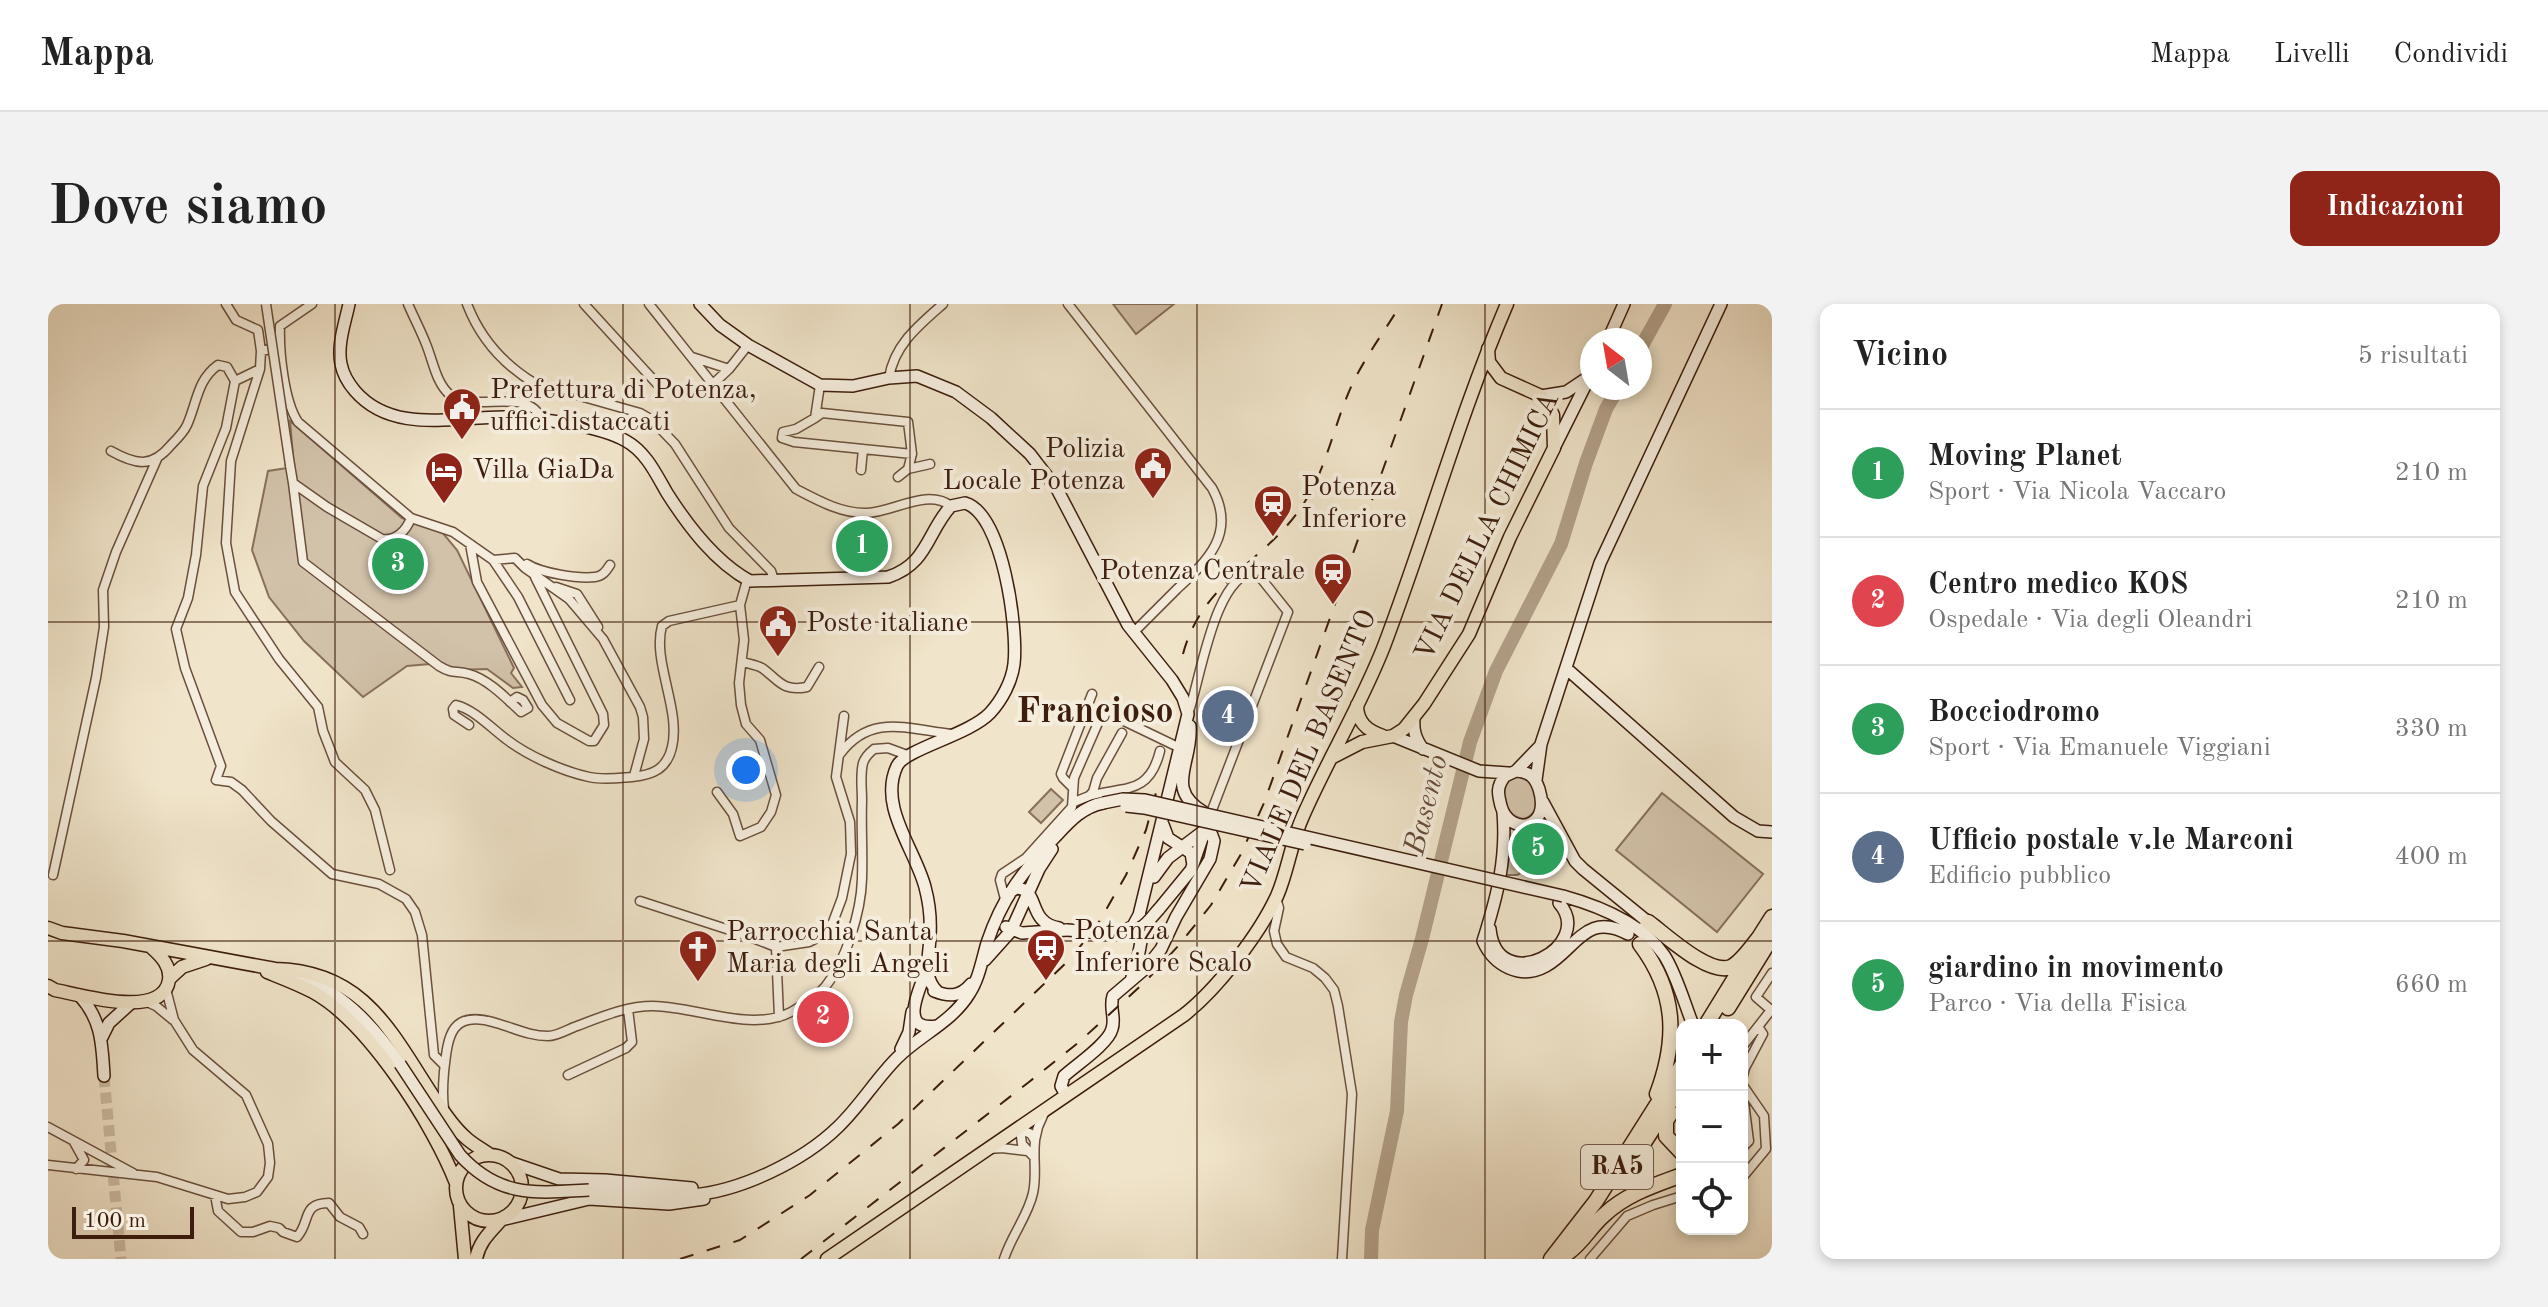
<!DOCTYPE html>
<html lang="it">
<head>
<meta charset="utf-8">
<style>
	:root { --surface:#fff; --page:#f2f2f2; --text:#222; --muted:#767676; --line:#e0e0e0; --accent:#8f2418 }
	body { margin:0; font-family:"Old Standard TT",serif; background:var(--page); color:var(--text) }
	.controls { position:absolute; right:24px; bottom:24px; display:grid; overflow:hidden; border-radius:16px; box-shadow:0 4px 12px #0003 }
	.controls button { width:72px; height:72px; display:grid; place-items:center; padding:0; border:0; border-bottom:2px solid var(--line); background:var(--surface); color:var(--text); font:40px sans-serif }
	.compass { position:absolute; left:1532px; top:24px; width:72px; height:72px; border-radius:50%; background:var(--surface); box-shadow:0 4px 12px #0003; rotate:329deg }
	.scale { position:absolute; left:24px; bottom:20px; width:122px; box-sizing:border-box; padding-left:8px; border:4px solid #3d1e0d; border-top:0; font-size:22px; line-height:28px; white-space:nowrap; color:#3d1e0d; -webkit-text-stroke:6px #f5eddd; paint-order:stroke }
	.you { position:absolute; left:698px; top:466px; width:28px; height:28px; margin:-20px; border:6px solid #fff; border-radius:50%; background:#1a73e8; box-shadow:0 0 0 12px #1a73e833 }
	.badge { display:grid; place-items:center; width:52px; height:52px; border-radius:50%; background:var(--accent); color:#fff; font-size:26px; font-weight:700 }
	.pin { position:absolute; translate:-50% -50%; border:4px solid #fff; box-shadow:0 2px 8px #0006 }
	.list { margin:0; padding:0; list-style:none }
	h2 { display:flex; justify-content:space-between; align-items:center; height:104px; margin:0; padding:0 32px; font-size:34px }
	h2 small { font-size:26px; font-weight:400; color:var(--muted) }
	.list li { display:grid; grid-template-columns:52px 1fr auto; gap:24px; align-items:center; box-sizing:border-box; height:128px; padding:0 32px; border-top:2px solid var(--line) }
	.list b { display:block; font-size:30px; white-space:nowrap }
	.list p { margin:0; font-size:26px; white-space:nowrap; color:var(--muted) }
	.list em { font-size:26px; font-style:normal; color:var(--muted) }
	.icon { flex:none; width:44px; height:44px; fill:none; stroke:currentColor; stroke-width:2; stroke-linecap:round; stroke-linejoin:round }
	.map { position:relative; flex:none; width:1724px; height:955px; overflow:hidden; border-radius:16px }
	header { display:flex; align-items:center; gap:48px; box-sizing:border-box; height:112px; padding:0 40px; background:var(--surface); border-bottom:2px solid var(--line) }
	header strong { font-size:38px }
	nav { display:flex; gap:44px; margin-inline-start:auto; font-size:28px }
	.intro { display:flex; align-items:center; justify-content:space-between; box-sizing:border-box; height:192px; padding:0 48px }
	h1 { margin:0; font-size:56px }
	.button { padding:20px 36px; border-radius:16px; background:var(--accent); color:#fff; font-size:28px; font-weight:700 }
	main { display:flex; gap:48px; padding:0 48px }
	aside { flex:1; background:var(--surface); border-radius:16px; box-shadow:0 4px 12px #0003 }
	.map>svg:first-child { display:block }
</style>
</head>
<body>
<header>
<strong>Mappa</strong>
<nav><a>Mappa</a><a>Livelli</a><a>Condividi</a></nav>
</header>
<div class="intro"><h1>Dove siamo</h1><a class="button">Indicazioni</a></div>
<main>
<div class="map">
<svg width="1724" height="955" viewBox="0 0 1724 955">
	<rect width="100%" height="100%" fill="#f0e4ca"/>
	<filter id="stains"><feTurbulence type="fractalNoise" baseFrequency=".0025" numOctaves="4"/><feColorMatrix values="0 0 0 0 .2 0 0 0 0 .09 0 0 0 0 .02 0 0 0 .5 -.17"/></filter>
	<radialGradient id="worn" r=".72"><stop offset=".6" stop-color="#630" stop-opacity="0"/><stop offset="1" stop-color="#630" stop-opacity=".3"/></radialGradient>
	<path fill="#d2c2aa" stroke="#88705c" stroke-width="2" d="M1065 0H1126L1088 30Z
		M242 117 354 214 394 228 409 246 466 364 463 369 474 383 465 384 439 365 405 366 382 360 359 362 315 393 256 337 221 293 204 246 220 167 246 163Z
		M1470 472C1490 477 1498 509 1475 515 1458 512 1452 492 1459 477Z
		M1003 485 1015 496 993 519 981 508Z
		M1614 489 1715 570 1669 628 1568 546Z
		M1491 520 1503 523 1517 546 1510 553 1495 556 1469 571H1457C1462 549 1465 527 1491 520Z"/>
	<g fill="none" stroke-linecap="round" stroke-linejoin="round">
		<path stroke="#b3a18a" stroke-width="14" d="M1592 45 1617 0
			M1323 955 1324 926 1349 807 1353 718 1358 691 1374 635 1422 438 1448 367 1513 240 1538 159 1558 105 1570 84"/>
		<path stroke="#ccbca4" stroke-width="11" stroke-dasharray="11 5.5" stroke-linecap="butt" d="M56 772 73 955"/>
		<g stroke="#6a503c" stroke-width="11">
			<path id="street" d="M178 0 188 16 210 26 213 47 228 44
				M264 0 232 22C231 47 236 97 250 118L363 214 405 228 445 256 467 254 477 264 521 295 555 335 592 403 595 413 596 435 586 472
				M360 0C366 14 373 27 378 40 385 57 388 79 402 91 427 110 480 81 494 116
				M419 0C432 34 455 60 486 79L592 109 604 116 627 140 681 224 723 267 726 276
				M536 0 611 82
				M601 0 748 185C769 196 794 210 819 209 846 208 879 184 903 202
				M1020 0 1164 184C1189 229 1160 256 1129 285 1114 300 1100 314 1085 329
				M644 53 681 65 665 80
				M212 65 183 157 178 239 187 288 231 355 270 403 275 427 287 458 317 486 327 506 342 566
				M681 65 700 41
				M841 74C846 41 871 21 895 0
				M187 77 178 124 155 182 148 251 140 294 128 325 137 364 173 462 168 476 183 478 194 486 223 517 284 570 331 580 358 595 367 608 374 631 386 751 396 761
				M187 77 212 65 213 47
				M772 81 767 114 748 125 735 128 734 134 746 138 864 150
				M767 114 774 109 860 118 864 150 860 165 882 160
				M63 147C88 161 104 164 123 141 129 135 136 128 139 121 149 99 149 76 170 61L179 63 187 77
				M242 161 245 179 279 203 334 235C348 237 358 227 363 214
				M813 166 815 145
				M850 173 860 165
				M245 179 255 258 391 362C406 371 407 366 421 370 440 375 459 395 473 408L480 404 475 396 469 393 462 398
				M422 240 429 278 494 401 509 419 541 437H546L556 421 555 410 487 273
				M445 256 470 293 522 396
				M479 260C493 269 530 275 547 273 555 272 558 267 562 261
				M508 283 529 290 550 323
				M695 358C701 360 709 361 714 364 731 376 734 388 759 383L771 363
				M1140 410C1152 379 1166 269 1208 268L1240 308 1161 514
				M421 421 406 411 405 405 408 401C427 406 443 424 458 435 480 452 514 467 541 473 555 476 570 474 584 473 605 471 619 465 624 443 633 406 604 357 614 322L621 317 692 301 699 276
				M792 450C823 409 859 425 904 430
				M1024 483 1015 474 1013 470 1044 390
				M669 488 685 510 692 532 713 523 723 508 728 491 712 436 698 420 693 401 691 379 696 336 692 301
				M1041 492C1075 482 1101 492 1112 447
				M1026 498 1041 492 1045 488 1049 474 1074 429
				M5 571 48 374 56 323 55 286 68 248 109 155
				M1228 594 1231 604 1226 627 1229 640 1238 653 1265 664 1277 674 1286 686 1290 702 1304 790 1294 955
				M957 595 952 576 954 570 978 554 1024 503 1026 474 1050 419 1051 405 1132 444
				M592 597 697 631 728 643 761 638 773 632 785 618 794 594 803 550 802 518 788 473 796 412
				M728 643 731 713
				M99 698 108 702 125 716
				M1694 743 1723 706 1708 693 1724 669
				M520 771 578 744 584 738 580 705
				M1694 775 1697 764 1715 730 1711 724
				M1694 780 1716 812 1718 845 1694 874
				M396 804C394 791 395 780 396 768 400 732 402 705 448 719 466 724 481 732 500 732 510 732 520 725 529 722 553 713 578 702 605 702 646 702 704 729 743 708 754 702 768 693 777 683 798 657 813 608 814 575 815 548 813 522 814 496 814 484 812 471 815 459 817 453 821 449 826 445L840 444 859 451
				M0 823 85 869
				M987 836 990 823 997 807
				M26 838 36 856 28 865
				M1694 844 1701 837 1694 783
				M941 845 954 844 979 847
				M0 861 109 873 180 895 197 893 209 888 220 873 222 859 220 840 198 791 145 746 126 716 118 685
				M167 891 170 907 193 928H205L222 922 231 924 235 928 249 933C263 918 253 899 281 899L292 913 311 923 315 930
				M956 955C963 932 980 912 985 889 989 871 985 854 987 837L983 830 972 825 974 840 984 851
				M1542 955 1579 912 1605 901 1634 892"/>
		</g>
		<g stroke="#3d1e0d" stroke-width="14">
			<path id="secondary" d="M301 0C297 19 289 41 293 60 295 70 301 80 307 87 345 131 408 112 458 113 490 114 550 121 578 137 598 148 608 170 619 189 640 222 667 258 702 277L840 273C880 260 879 228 903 202L917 199C955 210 970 325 966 360 964 377 954 396 942 409 921 431 857 445 849 462 830 502 867 545 877 583 881 598 883 615 882 631 882 651 873 673 890 688
				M652 0 672 21 700 41 772 81 805 82 841 74 869 72 908 88 943 114 982 150 1009 185 1080 321 1124 376 1135 394 1140 410 1091 611 1085 622 1076 627
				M1560 36 1576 0
				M1493 92 1518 88 1539 74
				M1506 144 1544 68
				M1519 365 1686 513 1710 527 1724 528
				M1366 413C1365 426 1367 434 1375 445
				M1142 422C1145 459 1115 485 1157 509
				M1345 432 1431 467 1460 469
				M1468 467C1482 468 1487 473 1491 485 1504 527 1461 532 1453 502 1450 490 1448 483 1457 472Z
				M1468 467 1493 441
				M1488 476 1493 440 1552 259 1673 0
				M1495 498 1527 557 1535 565 1600 618 1596 624
				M1455 508C1459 555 1449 593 1435 637 1446 662 1473 676 1498 662 1528 645 1538 607 1580 630
				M1114 518 1120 534 1143 549 1145 561
				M1106 573 1120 554 1157 526
				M961 589 968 584C993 585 978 618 1011 624
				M1515 592C1551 602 1594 619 1616 651 1628 669 1637 701 1645 721
				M1111 605 1143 566 1157 526
				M958 623 974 629 1019 626
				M1442 625C1449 695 1549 642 1511 599
				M937 656 963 627 991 565 1004 545
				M878 667C872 685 849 728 889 722
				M244 670C291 684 325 721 352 760
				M1084 673 1089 659 1097 616
				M886 687C901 693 912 693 923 680
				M31 691C54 716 54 740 56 772
				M54 733 61 719 83 699
				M853 745 861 728 864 708
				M1018 791 1013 782 1016 772C1028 761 1060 740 1064 725 1068 714 1061 704 1065 692L1099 663 1113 645 1128 613 1162 555 1166 537 1163 529 1157 526
				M464 859 511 875 557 876 644 884
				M541 886C575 887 610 893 644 891 693 887 755 857 790 823 812 802 828 775 849 754 872 731 904 718 921 690 931 675 934 656 939 639 954 594 975 567 1007 533 1021 518 1034 503 1055 499
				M453 916 541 895 621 900 656 895"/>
		</g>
		<g stroke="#3d1e0d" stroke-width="15">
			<path id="primary" d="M1309 401C1309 419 1320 427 1335 432
				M1283 454 1314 438 1345 432 1356 425 1376 400 1421 330 1462 233 1506 144 1505 111 1499 99 1493 92 1453 74 1441 58 1440 45
				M0 624 14 629 75 637 227 665C314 667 341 724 383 789 393 804 403 821 417 833 424 840 434 845 442 851
				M219 668C234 674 250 680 265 688 320 718 385 820 408 879
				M121 675 134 663 158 655
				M0 682 7 686C33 691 115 716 121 676 123 662 113 652 104 644
				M408 884a33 33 0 1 1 66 0a33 33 0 1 1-66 0Z
				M412 902 417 955
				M428 955C431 938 442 928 453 916
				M779 955 1136 711C1169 685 1211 631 1229 592 1240 567 1243 538 1255 512 1280 455 1313 401 1336 342 1379 229 1411 112 1459 0"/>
		</g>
		<g stroke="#3d1e0d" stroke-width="17">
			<path id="highway" d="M1600 618C1618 631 1661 672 1683 663 1695 657 1705 640 1714 630
				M1710 635 1724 613
				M1592 640C1628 688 1630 734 1609 790
				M1680 704 1724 633
				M1658 721 1698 656
				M1623 809 1618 817V832L1634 849
				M1584 857 1634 780
				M1517 951C1535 939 1541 924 1556 911 1578 890 1607 881 1634 871
				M1503 955 1548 897 1634 761"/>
		</g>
		<use href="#street" stroke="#f5eddd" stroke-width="8"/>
		<use href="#secondary" stroke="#f5eddd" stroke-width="11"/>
		<use href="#primary" stroke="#f0e4ca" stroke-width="12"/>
		<use href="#highway" stroke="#f0e4ca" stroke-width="14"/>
		<path stroke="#3d1e0d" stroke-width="2" stroke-dasharray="14 14" stroke-linecap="butt" d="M1135 350C1155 275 1219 258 1256 199 1277 167 1285 126 1300 90 1313 58 1335 30 1353 0
			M632 955 692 936 762 891 850 820 1021 656 1048 623 1078 571 1098 526 1109 485
			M753 955 981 778 1031 738 1098 677 1131 641 1163 601 1193 550 1216 499 1394 0"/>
		<g stroke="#6a503c" stroke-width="11" stroke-linecap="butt">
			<path id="street-bridge" d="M218 0 242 161"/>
		</g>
		<g stroke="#3d1e0d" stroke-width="14" stroke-linecap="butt">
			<path id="secondary-bridge" d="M1055 499 1075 495 1097 496 1515 592
				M1078 502 1096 504 1257 540
				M1019 626C1041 627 1073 635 1092 624 1100 620 1105 611 1111 605
				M352 760 412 851C451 894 488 889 541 886"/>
		</g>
		<use href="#street-bridge" stroke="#f5eddd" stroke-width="8"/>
		<use href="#secondary-bridge" stroke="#f5eddd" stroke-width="11"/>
	</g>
	<path fill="none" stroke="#3d1e0d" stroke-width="2" stroke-opacity="0.55" d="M287 0V955M575 0V955M862 0V955M1149 0V955M1437 0V955M0 318H1724M0 637H1724"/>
	<defs>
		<g id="civic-pin" transform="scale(2)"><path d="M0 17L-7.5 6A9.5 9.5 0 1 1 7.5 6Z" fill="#8f2418" stroke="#f5eddd"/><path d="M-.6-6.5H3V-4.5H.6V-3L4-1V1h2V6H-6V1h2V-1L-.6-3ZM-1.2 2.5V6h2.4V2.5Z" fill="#fff"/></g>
		<g id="hotel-pin" transform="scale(2)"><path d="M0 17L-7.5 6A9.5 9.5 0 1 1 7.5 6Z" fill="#8f2418" stroke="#f5eddd"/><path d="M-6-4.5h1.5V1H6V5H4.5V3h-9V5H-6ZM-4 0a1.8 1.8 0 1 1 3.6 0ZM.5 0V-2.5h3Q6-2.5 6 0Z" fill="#fff"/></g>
		<g id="station-pin" transform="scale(2)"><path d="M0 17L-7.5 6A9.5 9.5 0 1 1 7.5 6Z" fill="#8f2418" stroke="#f5eddd"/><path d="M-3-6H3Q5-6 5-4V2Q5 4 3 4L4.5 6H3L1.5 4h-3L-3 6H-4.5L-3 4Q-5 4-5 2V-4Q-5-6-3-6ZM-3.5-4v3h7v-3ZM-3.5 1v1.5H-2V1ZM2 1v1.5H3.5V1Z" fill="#fff"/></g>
		<g id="church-pin" transform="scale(2)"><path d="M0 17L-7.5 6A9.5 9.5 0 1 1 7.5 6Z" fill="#8f2418" stroke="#f5eddd"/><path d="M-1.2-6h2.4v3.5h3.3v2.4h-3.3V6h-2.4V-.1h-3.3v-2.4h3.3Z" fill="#fff"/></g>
	</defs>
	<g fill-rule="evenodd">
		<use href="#civic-pin" x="414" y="103"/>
		<use href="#civic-pin" x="1105" y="162"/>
		<use href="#hotel-pin" x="396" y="167"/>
		<use href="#station-pin" x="1225" y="200"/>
		<use href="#station-pin" x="1285" y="268"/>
		<use href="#civic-pin" x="730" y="320"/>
		<use href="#station-pin" x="998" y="644"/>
		<use href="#church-pin" x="650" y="645"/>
	</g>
	<g text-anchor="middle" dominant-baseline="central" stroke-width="8" stroke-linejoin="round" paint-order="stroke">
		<rect fill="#f5eddd" stroke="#745c4b" stroke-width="2" x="1533" y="841" width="72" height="44" rx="6"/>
		<g font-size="26" font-weight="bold" fill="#3d1e0d">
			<text x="1569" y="863">RA5</text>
		</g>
		<g font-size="28" fill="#3d1e0d" stroke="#f5eddd" text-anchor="start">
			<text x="442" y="87">Prefettura di Potenza,<tspan x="442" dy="32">uffici distaccati</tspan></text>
			<text x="1077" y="146" text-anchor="end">Polizia<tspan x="1077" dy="32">Locale Potenza</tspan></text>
			<text x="424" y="167">Villa GiaDa</text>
			<text x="1253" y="184">Potenza<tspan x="1253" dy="32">Inferiore</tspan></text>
			<text x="1257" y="268" text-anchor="end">Potenza Centrale</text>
			<text x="758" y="320">Poste italiane</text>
			<text x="1026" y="628">Potenza<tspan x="1026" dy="32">Inferiore Scalo</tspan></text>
			<text x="678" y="629">Parrocchia Santa<tspan x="678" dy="32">Maria degli Angeli</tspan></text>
		</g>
		<g font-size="28" fill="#3d1e0d" stroke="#f5eddd">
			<text transform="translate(1440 223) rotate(-64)">VIA DELLA CHIMICA</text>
			<text transform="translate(1262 448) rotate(-67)">VIALE DEL BASENTO</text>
		</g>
		<g font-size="30" font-style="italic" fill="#664c39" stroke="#f5eddd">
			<text transform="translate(1379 501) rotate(-76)">Basento</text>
		</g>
		<g font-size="36" font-weight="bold" fill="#3d1e0d" stroke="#f5eddd">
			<text x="1047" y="409">Francioso</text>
		</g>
	</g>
	<rect width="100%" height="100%" filter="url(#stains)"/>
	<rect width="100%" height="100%" fill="url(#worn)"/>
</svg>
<div class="controls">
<button>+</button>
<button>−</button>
<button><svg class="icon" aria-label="locate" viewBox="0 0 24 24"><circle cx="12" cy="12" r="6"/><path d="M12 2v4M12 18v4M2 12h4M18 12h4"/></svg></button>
</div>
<svg class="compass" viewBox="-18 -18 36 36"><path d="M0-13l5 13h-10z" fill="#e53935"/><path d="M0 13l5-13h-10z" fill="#767676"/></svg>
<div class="scale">100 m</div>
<div class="you"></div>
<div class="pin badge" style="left:814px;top:242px;background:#2e9e5b">1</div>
<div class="pin badge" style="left:775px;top:713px;background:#e0444e">2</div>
<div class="pin badge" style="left:350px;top:260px;background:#2e9e5b">3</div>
<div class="pin badge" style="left:1180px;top:412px;background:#5c6f8a">4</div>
<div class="pin badge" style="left:1490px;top:545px;background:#2e9e5b">5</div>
</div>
<aside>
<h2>Vicino<small>5 risultati</small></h2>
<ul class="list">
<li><span class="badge" style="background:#2e9e5b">1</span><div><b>Moving Planet</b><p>Sport · Via Nicola Vaccaro</p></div><em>210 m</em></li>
<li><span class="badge" style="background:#e0444e">2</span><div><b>Centro medico KOS</b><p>Ospedale · Via degli Oleandri</p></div><em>210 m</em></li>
<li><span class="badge" style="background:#2e9e5b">3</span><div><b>Bocciodromo</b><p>Sport · Via Emanuele Viggiani</p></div><em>330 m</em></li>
<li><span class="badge" style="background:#5c6f8a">4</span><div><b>Ufficio postale v.le Marconi</b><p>Edificio pubblico</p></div><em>400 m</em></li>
<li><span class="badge" style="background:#2e9e5b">5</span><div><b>giardino in movimento</b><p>Parco · Via della Fisica</p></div><em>660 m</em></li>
</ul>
</aside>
</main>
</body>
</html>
